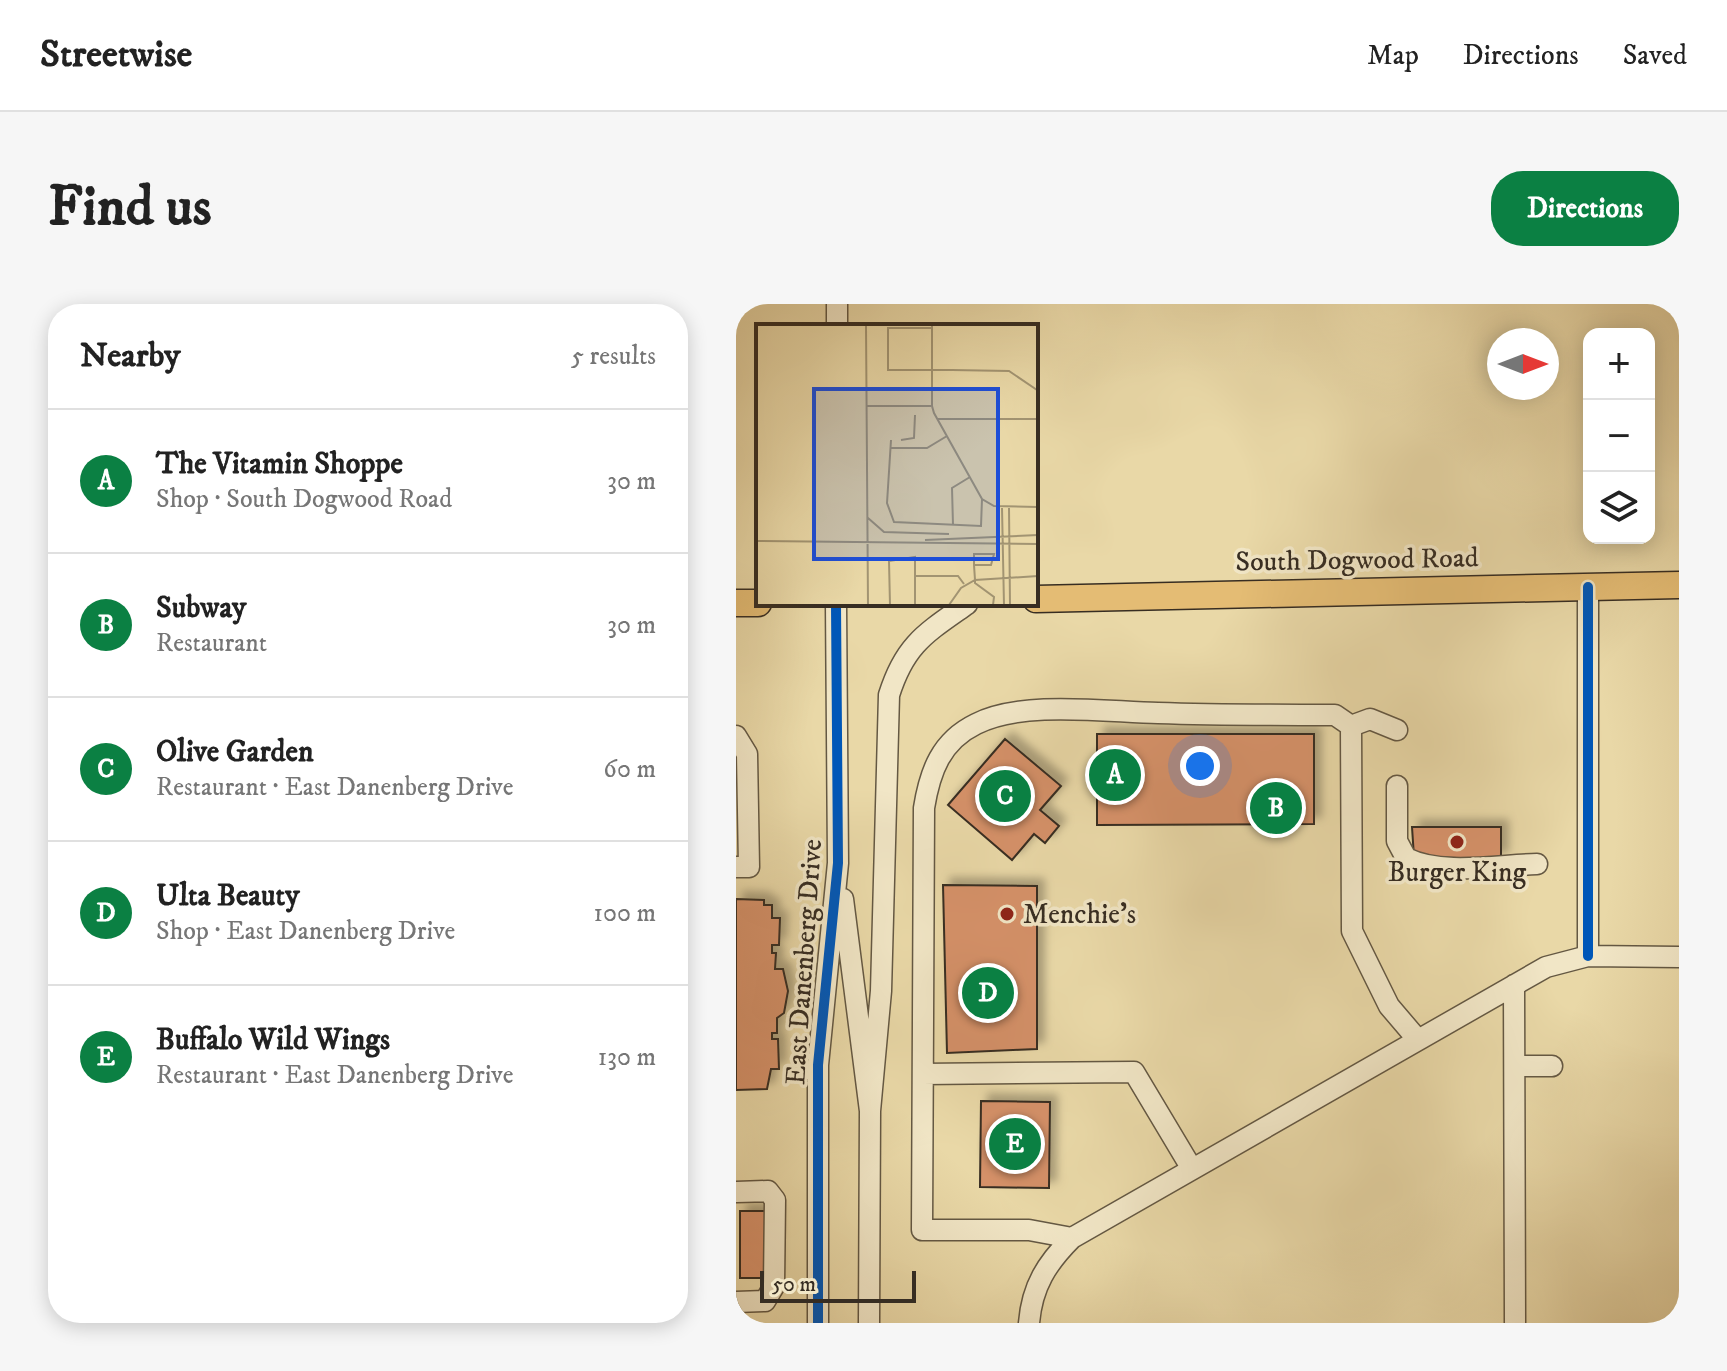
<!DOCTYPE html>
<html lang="en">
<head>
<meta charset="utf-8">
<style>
	:root { --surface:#fff; --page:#f6f6f6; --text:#222; --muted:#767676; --line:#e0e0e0; --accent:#0b8043 }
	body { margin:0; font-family:"IM FELL DW Pica",serif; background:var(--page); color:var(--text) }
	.controls { position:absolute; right:24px; top:24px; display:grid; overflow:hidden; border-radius:16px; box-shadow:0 4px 20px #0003 }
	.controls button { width:72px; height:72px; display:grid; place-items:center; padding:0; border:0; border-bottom:2px solid var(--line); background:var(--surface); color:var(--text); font:40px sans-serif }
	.compass { position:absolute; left:751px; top:24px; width:72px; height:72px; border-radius:50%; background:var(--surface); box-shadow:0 4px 20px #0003; rotate:90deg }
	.scale { position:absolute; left:24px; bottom:20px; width:156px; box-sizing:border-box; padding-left:8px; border:4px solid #372d22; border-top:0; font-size:22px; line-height:28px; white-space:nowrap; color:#372d22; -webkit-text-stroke:6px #f1e6c6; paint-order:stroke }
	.you { position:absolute; left:464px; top:462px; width:28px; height:28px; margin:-20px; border:6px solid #fff; border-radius:50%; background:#1a73e8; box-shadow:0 0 0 12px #1a73e833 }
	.badge { display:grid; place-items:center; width:52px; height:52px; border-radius:50%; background:var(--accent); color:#fff; font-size:26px; font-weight:700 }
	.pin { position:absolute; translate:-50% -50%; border:4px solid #fff; box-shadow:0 2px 8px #0006 }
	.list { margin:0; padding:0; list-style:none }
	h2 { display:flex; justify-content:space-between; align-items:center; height:104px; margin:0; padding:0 32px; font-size:34px }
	h2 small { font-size:26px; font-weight:400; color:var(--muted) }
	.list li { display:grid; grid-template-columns:52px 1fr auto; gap:24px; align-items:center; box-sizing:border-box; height:144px; padding:0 32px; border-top:2px solid var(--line) }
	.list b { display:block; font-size:30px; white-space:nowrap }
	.list p { margin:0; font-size:26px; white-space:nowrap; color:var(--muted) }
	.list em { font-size:26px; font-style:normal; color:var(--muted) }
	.icon { flex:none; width:44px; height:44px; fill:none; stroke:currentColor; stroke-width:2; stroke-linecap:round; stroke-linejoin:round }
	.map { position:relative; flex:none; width:943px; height:1019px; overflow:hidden; border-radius:32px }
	header { display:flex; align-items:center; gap:48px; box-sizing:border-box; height:112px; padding:0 40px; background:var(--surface); border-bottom:2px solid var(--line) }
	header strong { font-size:38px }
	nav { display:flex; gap:44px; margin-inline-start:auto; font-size:28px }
	.intro { display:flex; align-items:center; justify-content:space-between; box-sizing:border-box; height:192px; padding:0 48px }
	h1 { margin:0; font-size:56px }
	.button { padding:20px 36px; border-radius:32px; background:var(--accent); color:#fff; font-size:28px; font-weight:700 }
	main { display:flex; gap:48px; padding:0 48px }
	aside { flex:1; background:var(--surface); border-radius:32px; box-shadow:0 4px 20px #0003 }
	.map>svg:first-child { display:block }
</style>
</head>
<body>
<header>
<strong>Streetwise</strong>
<nav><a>Map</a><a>Directions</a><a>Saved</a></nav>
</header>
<div class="intro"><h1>Find us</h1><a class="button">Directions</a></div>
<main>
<aside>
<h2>Nearby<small>5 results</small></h2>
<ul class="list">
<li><span class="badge">A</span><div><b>The Vitamin Shoppe</b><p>Shop · South Dogwood Road</p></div><em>30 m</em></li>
<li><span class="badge">B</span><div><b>Subway</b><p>Restaurant</p></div><em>30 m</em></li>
<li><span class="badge">C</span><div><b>Olive Garden</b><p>Restaurant · East Danenberg Drive</p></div><em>60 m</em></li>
<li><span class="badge">D</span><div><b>Ulta Beauty</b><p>Shop · East Danenberg Drive</p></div><em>100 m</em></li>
<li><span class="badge">E</span><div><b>Buffalo Wild Wings</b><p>Restaurant · East Danenberg Drive</p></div><em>130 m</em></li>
</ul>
</aside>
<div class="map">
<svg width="943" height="1019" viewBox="0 0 943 1019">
	<defs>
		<filter id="shadow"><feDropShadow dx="7" dy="-7" stdDeviation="4" flood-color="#0004"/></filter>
	</defs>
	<rect width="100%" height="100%" fill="#e9d8a7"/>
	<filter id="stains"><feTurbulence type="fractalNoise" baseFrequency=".0025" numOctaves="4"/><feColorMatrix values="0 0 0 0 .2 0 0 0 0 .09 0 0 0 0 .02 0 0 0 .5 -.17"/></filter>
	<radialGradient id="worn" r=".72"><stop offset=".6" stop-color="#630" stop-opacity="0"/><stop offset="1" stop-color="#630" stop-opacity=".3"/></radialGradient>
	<path fill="#d59169" stroke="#372d22" stroke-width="2" filter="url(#shadow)" d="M361 430H578V520L361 521Z
		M269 435 325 482 304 506 323 522 309 539 298 530 276 556 212 501Z
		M676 523H765V555L678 553Z
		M207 581 301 582V745L211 749Z
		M0 595 28 596V601H36V614H44L43 641H36V649H40L39 665H47L52 687 48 709 41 714V729H36V735H42L43 765H35L31 785 0 786Z
		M245 797 314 798 313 884 244 883Z
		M4 907H38L37 974H4Z"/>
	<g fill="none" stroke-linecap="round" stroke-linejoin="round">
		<g stroke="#645843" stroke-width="23">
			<path id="minor" d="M101 22V0
				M615 422 616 627 653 702 682 736
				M615 422 634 415 661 426
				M0 432 11 450 13 563H0
				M661 482V537L670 554C706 572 761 561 801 560
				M107 595 134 807 133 1019
				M852 652V283
				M778 681 779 1019
				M779 762H816
				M187 770 398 768 456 865
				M134 807 145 687 153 391C169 340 190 329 231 300
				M0 888 32 887 39 896 38 982 29 997 0 998
				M336 934 293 926H186L188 504C194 467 205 437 240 420 287 396 370 408 422 409 481 411 540 411 599 411L615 422
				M82 1019V761L102 559 100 300
				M293 1019C296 982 311 959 336 934L810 663 852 652 943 653"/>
		</g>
		<g stroke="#372d22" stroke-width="29">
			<path id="major" d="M300 295 943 281
				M0 299H22"/>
		</g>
		<use href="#minor" stroke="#f1e6c6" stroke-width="20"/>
		<use href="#major" stroke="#e4bc74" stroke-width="26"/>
		<g stroke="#f1e6c6" stroke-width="15">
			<path id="cycleway" d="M852 652V283
				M82 1019V761L102 559 100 300"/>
		</g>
		<use href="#cycleway" stroke="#0057b8" stroke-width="10"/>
	</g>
	<g fill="#8f2418" stroke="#f1e6c6" stroke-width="3">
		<circle cx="721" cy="538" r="8"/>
		<circle cx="271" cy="610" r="8"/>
	</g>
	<g text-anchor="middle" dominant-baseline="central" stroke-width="7" stroke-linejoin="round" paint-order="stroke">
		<g font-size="28" fill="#372d22" stroke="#f1e6c6">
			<text transform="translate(621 256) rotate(-1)">South Dogwood Road</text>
			<text transform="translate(68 658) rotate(-86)">East Danenberg Drive</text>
		</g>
		<g font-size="28" fill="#372d22" stroke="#f1e6c6">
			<text x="721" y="568">Burger King</text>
			<text x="287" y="610" text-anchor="start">Menchie's</text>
		</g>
	</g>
	<g transform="translate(20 20)">
		<rect width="282" height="282" fill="#e9d8a7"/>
		<path fill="none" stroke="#a29472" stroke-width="2" d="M110 1 112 281M204 1H273M176 4H132V46H196L253 47 281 66V183L238 182 226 175 178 89 176 82V1M111 82H175M181 95H282M135 116 131 179 138 198 225 202 226 175M145 116 158 114 159 91M134 124H171L191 112M246 184 248 281M253 184 254 281M112 194 128 208 193 210M197 201 196 164 214 153M169 216 282 211M0 217 282 220M218 241H235L238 230H218V241L219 256V259L238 273 237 281M159 252H202L208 260M134 281 133 237 159 233V281M193 281 205 264 219 256 282 252"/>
		<path fill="#1d4ed8" fill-opacity="0.15" stroke="#1d4ed8" stroke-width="4" d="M58 65H242V235H58Z"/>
		<rect width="282" height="282" fill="none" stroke="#372d22" stroke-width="4"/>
	</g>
	<rect width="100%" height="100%" filter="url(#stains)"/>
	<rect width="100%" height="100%" fill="url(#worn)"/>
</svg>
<div class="controls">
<button>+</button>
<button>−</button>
<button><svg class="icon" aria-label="layers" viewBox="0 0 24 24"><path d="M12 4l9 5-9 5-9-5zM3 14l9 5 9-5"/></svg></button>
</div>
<svg class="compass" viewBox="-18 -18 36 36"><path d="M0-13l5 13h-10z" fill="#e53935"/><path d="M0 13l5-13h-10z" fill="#767676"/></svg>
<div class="scale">50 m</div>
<div class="you"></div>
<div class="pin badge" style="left:379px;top:471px">A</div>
<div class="pin badge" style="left:540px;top:504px">B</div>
<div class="pin badge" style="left:269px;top:492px">C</div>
<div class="pin badge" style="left:252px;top:689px">D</div>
<div class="pin badge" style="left:279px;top:840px">E</div>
</div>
</main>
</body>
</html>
